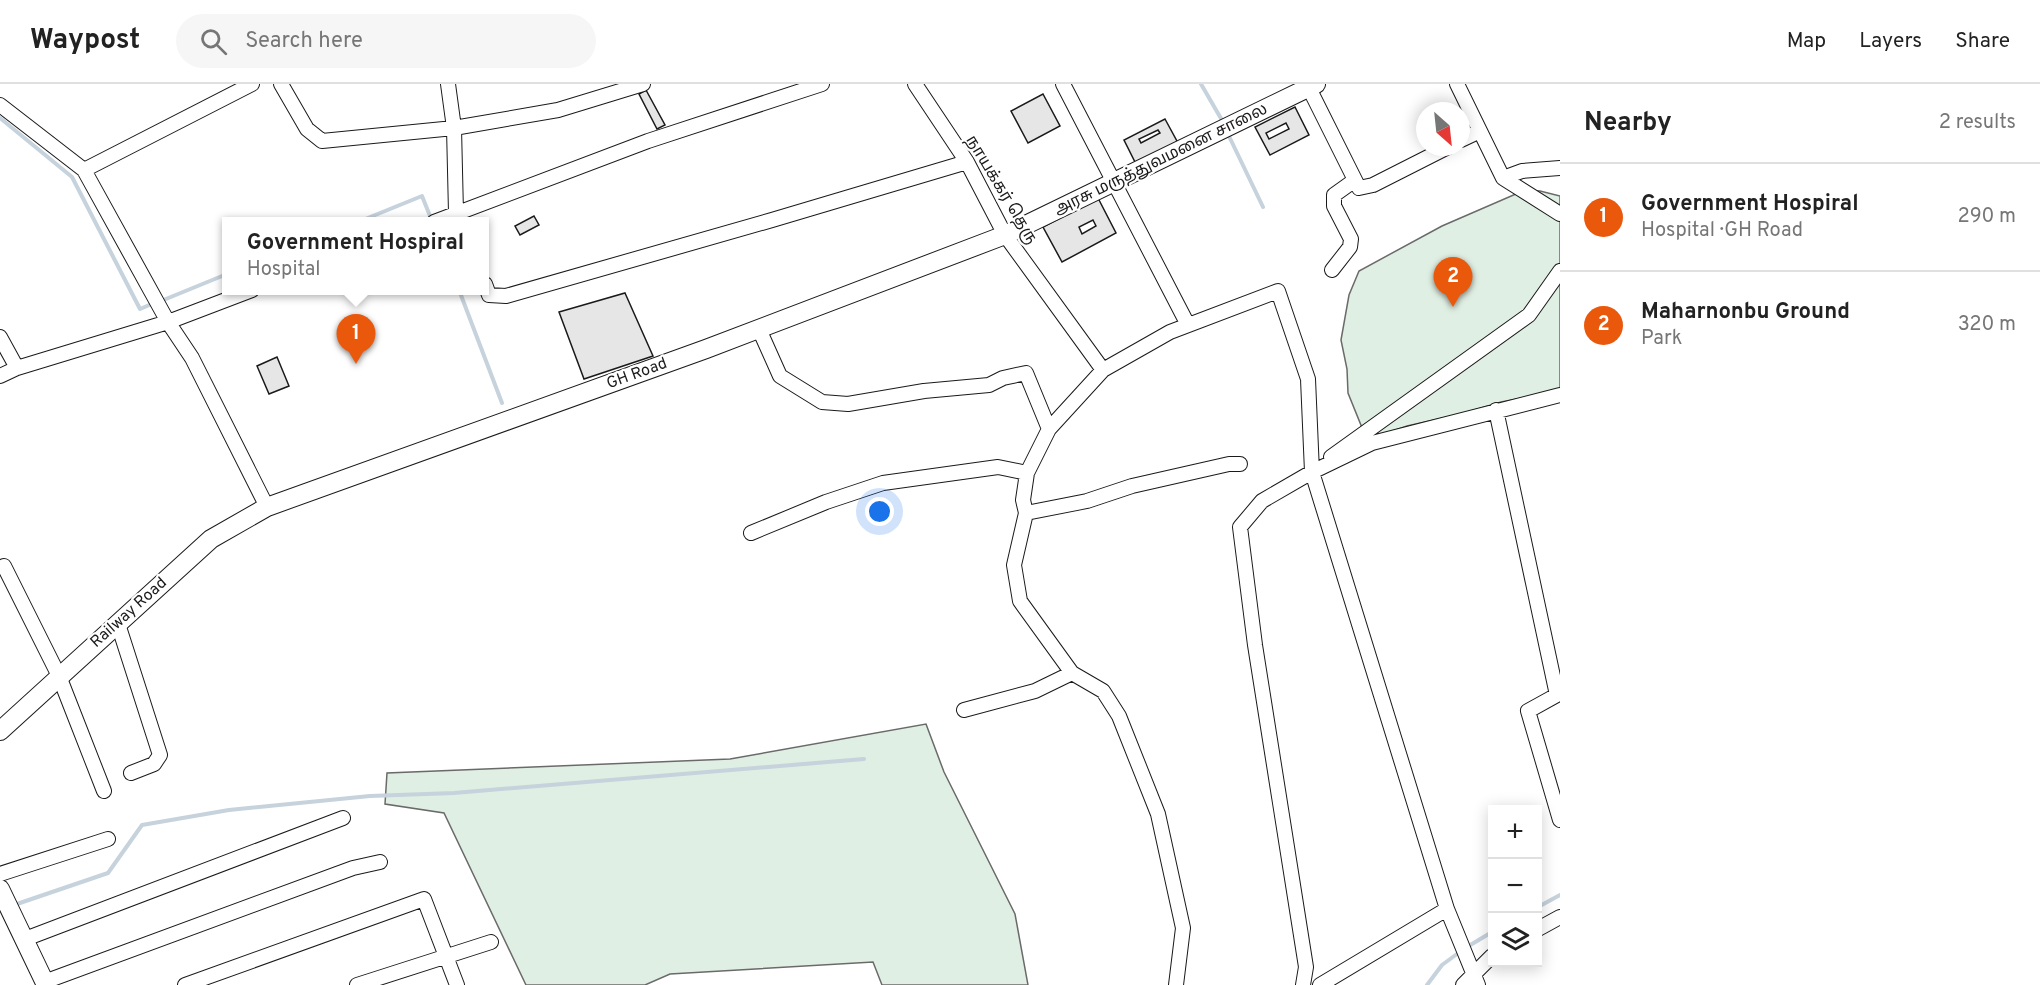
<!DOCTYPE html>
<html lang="en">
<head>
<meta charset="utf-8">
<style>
	:root { --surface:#fff; --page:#f6f6f6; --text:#222; --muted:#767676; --line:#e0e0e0; --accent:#ea580c }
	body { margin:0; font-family:Overpass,"Noto Sans Tamil",sans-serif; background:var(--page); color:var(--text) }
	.controls { position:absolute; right:18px; bottom:18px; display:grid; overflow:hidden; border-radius:0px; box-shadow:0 3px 15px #0003 }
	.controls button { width:54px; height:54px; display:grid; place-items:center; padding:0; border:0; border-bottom:2px solid var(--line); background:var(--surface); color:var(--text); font:30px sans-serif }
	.compass { position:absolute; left:1416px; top:18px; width:54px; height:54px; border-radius:50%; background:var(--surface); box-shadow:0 3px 15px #0003; rotate:153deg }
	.you { position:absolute; left:880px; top:428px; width:21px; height:21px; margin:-15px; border:4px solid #fff; border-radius:50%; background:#1a73e8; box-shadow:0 0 0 9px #1a73e833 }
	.badge { display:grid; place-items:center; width:39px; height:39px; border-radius:50%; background:var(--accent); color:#fff; font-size:20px; font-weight:700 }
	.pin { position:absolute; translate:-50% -50px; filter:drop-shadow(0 2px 3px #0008) }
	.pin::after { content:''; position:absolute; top:32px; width:21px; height:18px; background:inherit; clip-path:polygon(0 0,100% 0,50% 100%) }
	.popup { position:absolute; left:222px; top:133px; width:267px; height:78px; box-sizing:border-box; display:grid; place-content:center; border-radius:0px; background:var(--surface); filter:drop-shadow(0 2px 4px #0005); font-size:20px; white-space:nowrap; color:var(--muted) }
	.popup b { font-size:22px; color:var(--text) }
	.popup::after { content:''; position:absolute; left:50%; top:100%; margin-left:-12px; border:12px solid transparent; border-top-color:var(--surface) }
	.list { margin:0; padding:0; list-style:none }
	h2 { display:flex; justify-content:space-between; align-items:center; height:78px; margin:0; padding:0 24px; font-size:26px }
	h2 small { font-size:20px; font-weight:400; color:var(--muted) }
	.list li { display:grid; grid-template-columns:39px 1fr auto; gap:18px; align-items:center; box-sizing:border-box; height:108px; padding:0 24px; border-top:2px solid var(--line) }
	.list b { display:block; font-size:22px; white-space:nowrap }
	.list p { margin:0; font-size:20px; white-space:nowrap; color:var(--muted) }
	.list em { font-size:20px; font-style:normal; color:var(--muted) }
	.icon { flex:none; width:33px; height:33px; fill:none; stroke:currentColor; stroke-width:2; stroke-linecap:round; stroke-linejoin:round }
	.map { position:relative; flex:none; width:1560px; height:901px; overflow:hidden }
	header { display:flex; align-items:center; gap:36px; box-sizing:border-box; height:84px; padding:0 30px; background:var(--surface); border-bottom:2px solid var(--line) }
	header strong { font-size:28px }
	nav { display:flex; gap:33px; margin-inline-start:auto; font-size:21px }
	.search { width:420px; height:54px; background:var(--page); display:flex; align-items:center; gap:15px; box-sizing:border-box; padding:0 21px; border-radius:33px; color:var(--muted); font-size:22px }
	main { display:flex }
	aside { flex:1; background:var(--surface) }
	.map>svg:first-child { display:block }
</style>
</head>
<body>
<header>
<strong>Waypost</strong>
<div class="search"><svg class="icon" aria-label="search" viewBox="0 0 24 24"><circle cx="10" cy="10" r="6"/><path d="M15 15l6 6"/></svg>Search here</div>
<nav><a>Map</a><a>Layers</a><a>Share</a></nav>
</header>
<main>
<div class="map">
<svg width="1560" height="901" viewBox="0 0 1560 901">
	<rect width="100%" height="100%" fill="#fff"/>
	<path fill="#e0efe3" stroke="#6a6a6a" stroke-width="1.5" d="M1525 106 1540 107 1560 112V307L1501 318 1461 330 1407 342 1367 356 1348 309 1347 285 1341 256 1349 211 1359 187 1442 142Z
		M926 640 944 688 1015 830 1028 901H882L873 878 670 890 645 901H526L444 729 385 720 387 689 730 675Z"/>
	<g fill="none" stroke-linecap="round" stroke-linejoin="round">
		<path stroke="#c6d2dc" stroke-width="4" d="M1201 0 1223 38
			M0 34 72 93 140 225 154 219
			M1227 48 1263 123
			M358 138 422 112 432 137
			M459 206 502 319
			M161 217 227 190
			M14 821 108 789 142 741 229 726 370 712 454 709 864 675
			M1538 823 1560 811
			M1467 863 1492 848
			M1427 901 1442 881 1461 867"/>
	</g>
	<path fill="#e6e6e6" stroke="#1a1a1a" stroke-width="1.5" fill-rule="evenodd" d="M646 6 665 41 657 45 639 10Z
		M1043 10 1060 42 1028 59 1011 27Z
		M1295 23 1309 51 1270 71 1255 43ZM1286 39 1289 45 1269 55 1266 49Z
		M1165 35 1178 59 1136 80 1124 56ZM1158 46 1160 49 1141 59 1139 55Z
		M1098 114 1116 149 1062 178 1043 143ZM1093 136 1096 142 1082 150 1079 143Z
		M534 132 539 141 520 151 515 142Z
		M625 209 653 272 584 295 559 228Z
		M277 273 289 302 269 310 257 282Z"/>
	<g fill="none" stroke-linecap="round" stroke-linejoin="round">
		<g stroke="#1a1a1a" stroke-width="16">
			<path id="minor" d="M281 0 307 45 322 57 454 44 558 26 643 0
				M448 0 454 44 456 129 459 136
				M915 0 967 78 1005 151 1103 286
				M1063 0 1188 241
				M1307 0 1359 104 1373 101 1448 63
				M1457 0 1503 94 1560 130
				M0 21 84 86 168 238 192 274 267 423
				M1461 56 1480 47
				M84 86 252 0
				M1503 94 1522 87 1560 84
				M434 138 648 57 822 0
				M1332 186 1350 163 1351 155 1334 122V111L1355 96
				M485 200 489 211 506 212 772 136 967 78
				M759 245 780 292 822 318 848 320 924 307 989 301 1003 294 1026 289 1049 345 1103 286 1170 248 1278 207 1308 295 1312 388 1262 417 1240 443 1255 561 1306 883 1303 901
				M0 253 17 284 168 238 252 206
				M0 292 17 284
				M1496 326 1557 611 1528 627 1560 736
				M1049 345 1027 389 1023 416 1026 429 1014 481 1020 517 1072 589 1103 607 1119 632 1158 730 1183 844 1176 901
				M1331 373 1529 231 1560 187
				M1026 429 1087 417 1132 402 1229 380H1240
				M751 449 826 418 883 399 998 383 1027 389
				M4 482 59 592 104 707
				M118 540 160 671 154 680 131 689
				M964 626 1035 607 1072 589
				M0 790 108 755
				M1447 825 1478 901
				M1538 845 1560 833
				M25 855 343 734
				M44 898 353 784 380 778
				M185 901 424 815 457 901
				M357 901 491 858
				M1320 901 1447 825 1312 388 1372 359 1560 311
				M1463 901 1492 872"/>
		</g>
		<g stroke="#1a1a1a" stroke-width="20">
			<path id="major" d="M0 647 211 455 267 423 706 265 1005 151 1316 0
				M0 805 46 901"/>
		</g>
		<use href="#minor" stroke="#fff" stroke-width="14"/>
		<use href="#major" stroke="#fff" stroke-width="18"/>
	</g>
	<g text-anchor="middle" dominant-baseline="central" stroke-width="4.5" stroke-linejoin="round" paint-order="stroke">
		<g font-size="16" fill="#1a1a1a" stroke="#fff">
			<text transform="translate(1161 76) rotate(-26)">அரசு மருத்துவமனை சாலை</text>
			<text transform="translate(1001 106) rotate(59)">நாயக்கர் தெரு</text>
			<text transform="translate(637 290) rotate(-20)">GH Road</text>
			<text transform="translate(129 529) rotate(-42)">Railway Road</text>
		</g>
	</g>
</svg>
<div class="controls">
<button>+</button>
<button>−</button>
<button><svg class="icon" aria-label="layers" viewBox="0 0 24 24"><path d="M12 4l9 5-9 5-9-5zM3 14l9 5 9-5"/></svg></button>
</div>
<svg class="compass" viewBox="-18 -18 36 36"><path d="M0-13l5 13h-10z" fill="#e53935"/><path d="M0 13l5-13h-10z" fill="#767676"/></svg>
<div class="you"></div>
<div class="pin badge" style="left:356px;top:280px">1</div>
<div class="popup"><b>Government Hospiral</b>Hospital</div>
<div class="pin badge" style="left:1453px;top:223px">2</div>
</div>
<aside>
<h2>Nearby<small>2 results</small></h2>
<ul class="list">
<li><span class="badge">1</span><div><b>Government Hospiral</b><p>Hospital · GH Road</p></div><em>290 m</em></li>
<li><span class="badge">2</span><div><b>Maharnonbu Ground</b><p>Park</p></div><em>320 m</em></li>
</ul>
</aside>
</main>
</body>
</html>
